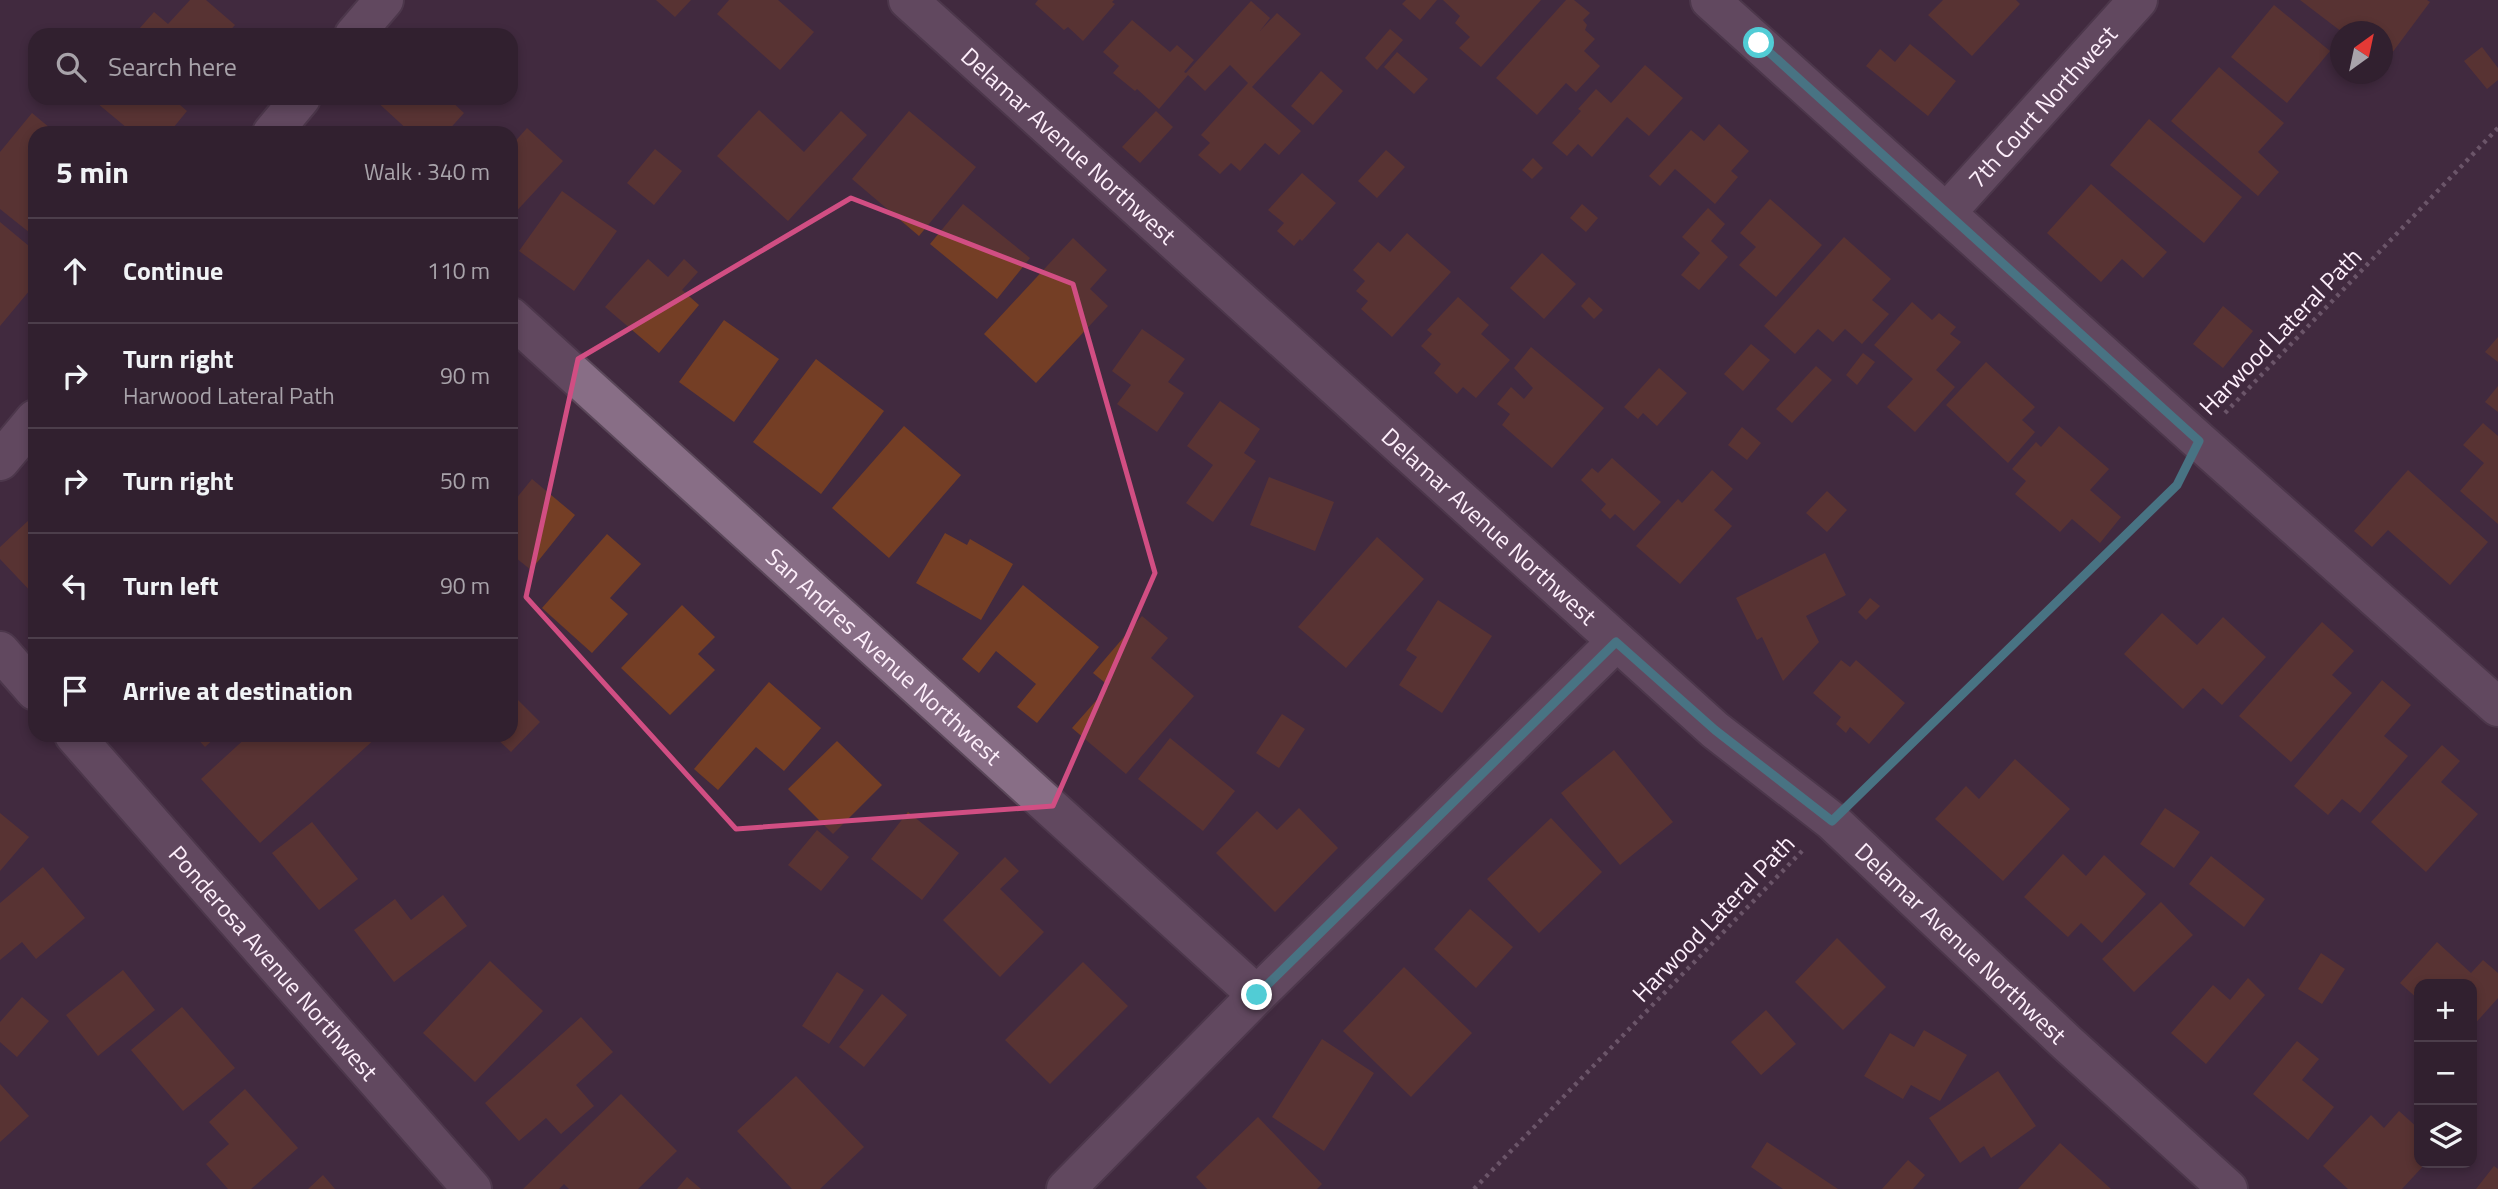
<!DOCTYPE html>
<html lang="en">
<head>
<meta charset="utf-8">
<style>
	:root { --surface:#31202f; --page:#3d2d3b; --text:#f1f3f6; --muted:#a8a3aa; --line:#4c3e4b }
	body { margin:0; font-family:"Titillium Web",sans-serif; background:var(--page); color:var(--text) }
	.controls { position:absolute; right:21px; bottom:21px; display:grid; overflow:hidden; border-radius:14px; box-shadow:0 4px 10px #0003 }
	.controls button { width:63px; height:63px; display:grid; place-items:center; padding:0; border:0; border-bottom:2px solid var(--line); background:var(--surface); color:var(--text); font:35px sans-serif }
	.compass { position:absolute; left:2330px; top:21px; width:63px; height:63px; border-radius:50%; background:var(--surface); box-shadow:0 4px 10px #0003; rotate:33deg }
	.stop { position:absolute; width:21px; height:21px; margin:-16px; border:5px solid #51ccd5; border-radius:50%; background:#fff }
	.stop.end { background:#51ccd5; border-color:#fff; box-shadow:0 2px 7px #0008 }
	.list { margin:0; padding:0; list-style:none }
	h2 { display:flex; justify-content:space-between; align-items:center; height:91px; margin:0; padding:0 28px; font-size:30px }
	h2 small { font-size:23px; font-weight:400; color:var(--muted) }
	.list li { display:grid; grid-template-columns:46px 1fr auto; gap:21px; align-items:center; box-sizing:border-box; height:105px; padding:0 28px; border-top:2px solid var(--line) }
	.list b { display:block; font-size:26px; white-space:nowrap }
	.list p { margin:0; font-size:23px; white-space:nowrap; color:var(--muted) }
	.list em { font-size:23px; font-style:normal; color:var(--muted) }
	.icon { flex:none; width:38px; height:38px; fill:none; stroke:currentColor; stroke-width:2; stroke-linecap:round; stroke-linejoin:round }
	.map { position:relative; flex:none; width:2498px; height:1189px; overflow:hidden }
	.search { position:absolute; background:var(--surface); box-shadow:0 4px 10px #0003; left:28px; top:28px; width:490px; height:77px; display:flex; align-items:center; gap:18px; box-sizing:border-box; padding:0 24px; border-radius:21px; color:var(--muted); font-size:26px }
	.panel { position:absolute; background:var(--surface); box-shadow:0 4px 10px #0003; left:28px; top:126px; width:490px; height:616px; border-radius:21px }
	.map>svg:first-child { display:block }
</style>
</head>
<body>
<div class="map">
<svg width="2498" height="1189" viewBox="0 0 2498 1189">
	<rect width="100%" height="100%" fill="#412a3f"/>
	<path fill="#743e25" d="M190 0H206L235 25 226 35H146L139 29 154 12 168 24Z
		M656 0H691L675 17Z
		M729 0H778L814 32 780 70 717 14Z
		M1038 0H1114L1112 2 1115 4 1083 41 1068 27 1064 30 1035 4Z
		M1406 0H1437L1420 20 1402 4Z
		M1443 0H1541L1481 67 1459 48 1470 37 1455 23 1460 16Z
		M1566 0H1574L1590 13 1583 20 1587 25 1585 30 1595 39 1584 51 1600 66 1576 92 1566 83 1537 115 1496 78Z
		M1943 0H2016L2020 4 1972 56 1928 15Z
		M2300 0H2427L2430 2 2383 65V32H2342Z
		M1251 1 1270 18 1260 31 1277 13 1301 34 1252 87 1301 131 1279 155 1265 143 1240 171 1231 163 1220 174 1198 155 1210 143 1201 135 1248 83 1230 65 1205 91 1188 75 1159 109 1137 89 1135 91 1113 73 1119 66 1103 52 1132 20 1170 52 1177 45 1194 60 1184 72 1186 73Z
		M2274 5 2330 51 2287 103 2231 57Z
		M1390 29 1403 40 1377 70 1365 58Z
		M1910 44 1956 81 1928 116 1866 66 1880 49 1895 62Z
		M2482 47 2498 68V80L2487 89 2464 61Z
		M1397 52 1428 79 1414 94 1384 67Z
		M1645 65 1683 98 1649 136 1627 117 1592 157 1578 144 1567 156 1552 143 1581 111 1578 109 1596 89 1611 103Z
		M2219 67 2284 123 2258 152 2279 172 2258 196 2171 121Z
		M1321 71 1343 91 1313 125 1291 106Z
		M91 98H172L187 111 169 133H133Z
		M373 98H448L464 113 446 133H411Z
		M759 110 804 152 841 111 867 135 788 221 717 156Z
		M909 111 976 167 919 236 852 179Z
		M1156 111 1173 127 1140 163 1122 147Z
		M32 113 56 133H35V237L0 209V152Z
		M2149 119 2242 197 2204 243 2110 165Z
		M1719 124 1749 151 1731 171 1738 177 1715 204 1675 169 1660 186 1649 176 1691 130 1704 141Z
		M527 128 563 161 511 217V146Z
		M655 149 682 171 654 205 627 183Z
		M1386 150 1405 167 1377 198 1358 181Z
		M1533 158 1543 168 1532 179 1522 170Z
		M1302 173 1336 203 1302 241 1300 239 1294 246 1277 231 1284 223 1268 210Z
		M2091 184 2167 252 2143 278 2122 259 2101 282 2047 233Z
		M562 191 617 231 574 291 519 251Z
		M1770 199 1822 245 1776 297 1739 265 1756 247 1740 233Z
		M963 204 1030 258 997 299 930 244Z
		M1582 204 1598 218 1586 232 1570 218Z
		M1708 208 1725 224 1711 241 1728 257 1699 290 1681 275 1700 253 1682 237Z
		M0 222 35 251V284L0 326Z
		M1407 233 1451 272 1392 337 1361 309 1368 301 1356 291 1365 281 1353 270 1378 242 1390 252Z
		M1844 237 1891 279 1872 300 1889 314 1862 344 1845 329 1833 342 1818 329 1795 354 1764 326Z
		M1073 238 1107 270 1090 289 1108 306 1036 383 984 334Z
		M1542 253 1576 284 1544 319 1510 288Z
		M648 259 668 277 684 259 698 272 682 290 699 305 659 353 605 307Z
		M1458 297 1489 325 1481 334 1510 360 1476 398 1463 387 1457 394 1434 373 1441 364 1421 346 1432 334 1427 330Z
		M1589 297 1603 310 1594 319 1581 306Z
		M1912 302 1932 320 1939 313 1956 327 1950 334 1961 342 1936 370 1955 387 1915 432 1887 407 1913 379 1874 345Z
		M2223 306 2253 331 2223 368 2193 344Z
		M724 320 779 359 734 422 679 382Z
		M1142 329 1185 359 1168 382 1184 393 1157 432 1117 404 1131 385 1112 371Z
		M2498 337V362L2485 352Z
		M1751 344 1770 360 1743 391 1724 374Z
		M1531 347 1604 408 1552 468 1502 425 1510 414 1497 404 1511 387 1524 399 1533 388 1514 368Z
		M1863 353 1875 362 1857 385 1846 375Z
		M816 359 884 411 821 494 753 442Z
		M1986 362 2035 407 2022 420 2035 432 2008 463 1946 405Z
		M1816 366 1832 380 1792 423 1776 409Z
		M1659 368 1687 393 1657 426 1643 413 1638 419 1624 407Z
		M2498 386V412L2485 402Z
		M1220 401 1260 429 1244 453 1256 461 1213 522 1186 503 1213 465 1187 446Z
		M2483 423 2498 436V524L2460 491 2484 463 2463 445Z
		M904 426 961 475 889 558 832 508Z
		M2059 426 2109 469 2090 490 2121 517 2100 543 2072 519 2060 532 2015 494 2026 481 2012 469 2036 442 2041 447Z
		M1742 427 1761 443 1747 460 1728 445Z
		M1612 458 1661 502 1634 531 1615 514 1610 519 1601 510 1606 504 1581 480 1592 468 1598 473Z
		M1712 470 1733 489 1714 510 1732 526 1680 584 1636 546 1678 499 1682 503Z
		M2408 470 2488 542 2450 585 2388 530 2372 547 2354 531Z
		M1269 477 1334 502 1315 551 1250 525Z
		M532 479 575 515 531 570 511 554V497L515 500Z
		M1827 491 1847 510 1827 532 1806 513Z
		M30 519 35 524V596L0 559V547Z
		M945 533 967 545 970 539 1013 564 981 620 916 583Z
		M607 534 641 564 610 598 628 614 592 653 542 608Z
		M1377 537 1424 579 1346 668 1298 627Z
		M1825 553 1846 595 1806 616 1819 642 1783 681 1762 637 1757 640 1736 598Z
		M1023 585 1099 647 1037 723 1017 707 1036 684 996 651 979 673 962 659Z
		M1870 598 1880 606 1866 620 1858 612Z
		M1438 600 1492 636 1442 713 1399 685 1417 657 1406 650Z
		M682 605 715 637 698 654 715 670 670 715 621 668Z
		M2162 613 2197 645 2223 617 2266 657 2222 705 2203 688 2183 709 2124 654Z
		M1142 616 1168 638 1151 658 1194 696 1126 774 1072 728 1109 686 1093 673Z
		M2322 622 2354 651 2332 675 2352 693 2291 762 2239 716Z
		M1841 660 1850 667 1856 660 1905 703 1869 744 1850 727 1846 733 1836 724 1841 717 1813 693Z
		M2382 680 2411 705 2384 736 2408 756 2360 813 2342 799 2328 815 2294 786Z
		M769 682 821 728 784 771 756 747 718 790 694 769Z
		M511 693 540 722 511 752 493 735H511Z
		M1282 714 1305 729 1279 768 1256 753Z
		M194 735H218L205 747Z
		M249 735H375L377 737 260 843 201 779Z
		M1170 738 1235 791 1203 831 1138 779Z
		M837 741 882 785 833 834 788 789Z
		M2442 745 2460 761 2441 782 2478 814 2426 872 2371 822Z
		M1614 750 1673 822 1620 865 1561 793Z
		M2015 759 2070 809 2003 881 1935 819 1966 786 1979 799Z
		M1299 808 1338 848 1275 912 1216 853 1257 811 1277 830Z
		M2165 808 2200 832 2174 868 2140 844Z
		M908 812 959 853 922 900 871 859Z
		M0 813 29 837 0 871Z
		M1551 818 1602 872 1539 933 1487 879Z
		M312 822 358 879 319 910 272 853Z
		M817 830 849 857 821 891 788 865Z
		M2063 854 2086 876 2104 855 2146 894 2102 943 2081 923 2068 937 2024 897Z
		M2211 856 2265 899 2244 927 2189 884Z
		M1005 857 1019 871 1000 889 1044 932 1000 977 943 920Z
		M43 867 85 918 36 959 22 942 0 960V903Z
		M443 895 467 926 394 982 354 930 395 899 411 920Z
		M2161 902 2193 935 2134 992 2102 959Z
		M1470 909 1513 947 1476 988 1434 949Z
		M1837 938 1886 987 1843 1030 1795 982Z
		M2437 942 2471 973 2483 960 2498 973V998L2472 1027V984H2419V1000L2400 983Z
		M2321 953 2345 969 2322 1004 2298 989Z
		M490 961 543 1011 475 1082 423 1033Z
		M1083 962 1128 1006 1050 1084 1005 1040Z
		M1404 967 1472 1033 1411 1097 1343 1031Z
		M123 970 155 1010 98 1056 66 1015Z
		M837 972 864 990 829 1044 802 1026Z
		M2248 978 2265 995 2206 1064 2171 1033 2213 985 2230 1000Z
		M882 994 907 1015 864 1067 839 1047Z
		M22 997 49 1021 17 1057 0 1042V1022Z
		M182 1007 235 1068 183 1111 131 1050Z
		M1766 1010 1796 1044 1761 1075 1731 1042Z
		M581 1017 613 1052 576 1085 594 1106 561 1134 546 1118 519 1141 485 1103Z
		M1924 1030 1967 1055 1940 1101 1911 1085 1903 1099 1864 1076 1890 1033 1914 1047Z
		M1322 1039 1374 1073 1324 1151 1272 1117Z
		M2297 1041 2319 1059 2302 1080 2334 1107 2308 1140 2253 1094Z
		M1998 1071 2036 1126 1991 1158 1984 1146 1960 1163 1929 1118Z
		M796 1076 864 1147 820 1189H792L737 1131Z
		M0 1084 29 1116 0 1142Z
		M245 1089 298 1148 251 1189H228L206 1164 229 1144 209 1122Z
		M621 1094 677 1151 638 1189H569L564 1184 559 1189H523Z
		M2399 1111 2419 1129V1163H2426L2402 1189H2348L2323 1166 2371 1115 2384 1128Z
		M1258 1117 1322 1184 1317 1189H1207L1196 1177Z
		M1767 1142 1838 1189H1783L1751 1167Z
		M2060 1143 2111 1189H2018Z
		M1908 1160 1925 1175 1913 1189H1882Z
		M2494 1166 2498 1169V1189H2476Z
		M323 1175 335 1189H308Z
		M687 1177 701 1189H677Z"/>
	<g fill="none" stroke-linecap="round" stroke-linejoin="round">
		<g stroke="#5a4759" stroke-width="42">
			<g id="street">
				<path id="s1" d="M908 0 1715 730 1832 821 2067 1043 2228 1189"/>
				<path d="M1710 0 2199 441 2498 707"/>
				<path d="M354 35 384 0"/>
				<path d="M272 133 301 98"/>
				<path id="s2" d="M1947 212 2138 0"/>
				<path id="s3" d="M511 317 1257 995"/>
				<path d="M0 461 35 419"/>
				<path d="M0 651 35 691"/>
				<path id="s4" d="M74 735 472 1189"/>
				<path d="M1066 1189 1257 995 1616 642"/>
			</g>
		</g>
		<path stroke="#9d8a9b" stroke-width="4.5" stroke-dasharray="3.5 5" stroke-linecap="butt" d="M2225 413 2498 128
			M1859 795 2177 485 2181 477
			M1474 1189 1805 848"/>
		<use href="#street" stroke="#886e86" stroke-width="38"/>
	</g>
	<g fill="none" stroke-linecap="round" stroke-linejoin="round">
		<path stroke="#51ccd5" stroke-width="9" d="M1257 995 1616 642 1715 730 1832 821 2177 485 2199 441 1759 43"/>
	</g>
	<path d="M0 0H2498V1189H0ZM851 198 1073 284 1155 573 1053 806 736 829 526 597 578 359Z" fill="#412a3f" fill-opacity=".55" fill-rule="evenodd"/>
	<path fill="none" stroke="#d14e83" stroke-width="5" stroke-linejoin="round" d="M851 198 1073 284 1155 573 1053 806 736 829 526 597 578 359Z"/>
	<g text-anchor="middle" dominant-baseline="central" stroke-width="5" stroke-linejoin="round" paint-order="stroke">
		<g font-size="24" fill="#fdeefb" stroke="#412a3f">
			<text stroke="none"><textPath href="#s2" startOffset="142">7th Court Northwest</textPath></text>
			<text stroke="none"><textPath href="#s1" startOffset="217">Delamar Avenue Northwest</textPath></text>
			<text transform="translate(2280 331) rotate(-46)">Harwood Lateral Path</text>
			<text stroke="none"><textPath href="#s1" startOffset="784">Delamar Avenue Northwest</textPath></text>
			<text stroke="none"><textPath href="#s3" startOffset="504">San Andres Avenue Northwest</textPath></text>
			<text transform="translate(1713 918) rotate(-46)">Harwood Lateral Path</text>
			<text stroke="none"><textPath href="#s1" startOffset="1414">Delamar Avenue Northwest</textPath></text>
			<text stroke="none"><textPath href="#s4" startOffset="303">Ponderosa Avenue Northwest</textPath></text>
		</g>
	</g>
</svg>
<div class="controls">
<button>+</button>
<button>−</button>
<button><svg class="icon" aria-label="layers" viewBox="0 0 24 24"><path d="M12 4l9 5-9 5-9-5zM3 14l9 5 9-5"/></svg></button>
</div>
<svg class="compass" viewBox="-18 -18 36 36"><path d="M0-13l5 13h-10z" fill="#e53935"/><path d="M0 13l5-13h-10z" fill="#a8a3aa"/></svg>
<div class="stop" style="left:1759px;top:43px"></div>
<div class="stop end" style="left:1257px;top:995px"></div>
<div class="search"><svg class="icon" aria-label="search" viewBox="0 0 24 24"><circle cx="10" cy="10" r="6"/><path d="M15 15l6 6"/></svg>Search here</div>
<section class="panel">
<h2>5 min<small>Walk · 340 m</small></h2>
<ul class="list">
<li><svg class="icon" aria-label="ahead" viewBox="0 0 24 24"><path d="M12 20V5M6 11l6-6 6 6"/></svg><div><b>Continue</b></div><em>110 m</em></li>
<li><svg class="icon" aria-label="right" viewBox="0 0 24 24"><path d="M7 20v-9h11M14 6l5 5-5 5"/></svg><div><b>Turn right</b><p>Harwood Lateral Path</p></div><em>90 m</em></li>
<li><svg class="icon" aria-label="right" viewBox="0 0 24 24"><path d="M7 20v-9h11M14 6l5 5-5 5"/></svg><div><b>Turn right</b></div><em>50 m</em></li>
<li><svg class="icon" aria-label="left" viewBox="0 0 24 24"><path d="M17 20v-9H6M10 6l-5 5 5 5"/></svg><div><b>Turn left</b></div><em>90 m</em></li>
<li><svg class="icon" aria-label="arrive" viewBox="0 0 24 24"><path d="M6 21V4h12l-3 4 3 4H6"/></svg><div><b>Arrive at destination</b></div></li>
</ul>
</section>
</div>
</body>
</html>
